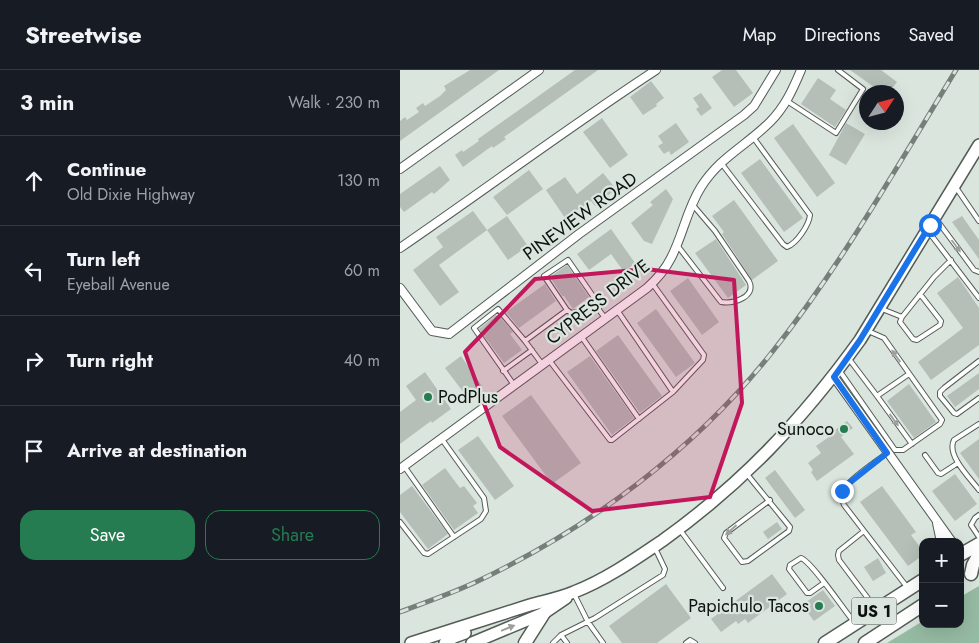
<!DOCTYPE html>
<html lang="en">
<head>
<meta charset="utf-8">
<style>
	:root { --surface:#171b24; --page:#242831; --text:#f1f3f6; --muted:#9ea1a6; --line:#363941; --accent:#257c50 }
	body { margin:0; font-family:Jost,sans-serif; background:var(--page); color:var(--text) }
	.controls { position:absolute; right:15px; bottom:15px; display:grid; overflow:hidden; border-radius:10px; box-shadow:0 5px 20px #0002 }
	.controls button { width:45px; height:45px; display:grid; place-items:center; padding:0; border:0; border-bottom:1px solid var(--line); background:var(--surface); color:var(--text); font:25px sans-serif }
	.compass { position:absolute; left:459px; top:15px; width:45px; height:45px; border-radius:50%; background:var(--surface); box-shadow:0 5px 20px #0002; rotate:54deg }
	.stop { position:absolute; width:15px; height:15px; margin:-11px; border:4px solid #1a73e8; border-radius:50%; background:#fff }
	.stop.end { background:#1a73e8; border-color:#fff; box-shadow:0 1px 5px #0008 }
	.list { margin:0; padding:0; list-style:none }
	h2 { display:flex; justify-content:space-between; align-items:center; height:65px; margin:0; padding:0 20px; font-size:21px }
	h2 small { font-size:16px; font-weight:400; color:var(--muted) }
	.list li { display:grid; grid-template-columns:32px 1fr auto; gap:15px; align-items:center; box-sizing:border-box; height:90px; padding:0 20px; border-top:1px solid var(--line) }
	.list b { display:block; font-size:19px; white-space:nowrap }
	.list p { margin:0; font-size:16px; white-space:nowrap; color:var(--muted) }
	.list em { font-size:16px; font-style:normal; color:var(--muted) }
	.actions { display:flex; gap:10px; padding:15px 20px }
	.actions a { flex:1; padding:11px 0; border:1px solid var(--accent); border-radius:15px; text-align:center; font-size:18px; color:var(--accent) }
	.actions .main { background:var(--accent); color:#fff }
	.icon { flex:none; width:28px; height:28px; fill:none; stroke:currentColor; stroke-width:2; stroke-linecap:round; stroke-linejoin:round }
	.map { position:relative; flex:none; width:579px; height:573px; overflow:hidden }
	header { display:flex; align-items:center; gap:30px; box-sizing:border-box; height:70px; padding:0 25px; background:var(--surface); border-bottom:1px solid var(--line) }
	header strong { font-size:24px }
	nav { display:flex; gap:28px; margin-inline-start:auto; font-size:18px }
	main { display:flex }
	aside { flex:1; background:var(--surface) }
	.map>svg:first-child { display:block }
</style>
</head>
<body>
<header>
<strong>Streetwise</strong>
<nav><a>Map</a><a>Directions</a><a>Saved</a></nav>
</header>
<main>
<aside>
<h2>3 min<small>Walk · 230 m</small></h2>
<ul class="list">
<li><svg class="icon" aria-label="ahead" viewBox="0 0 24 24"><path d="M12 20V5M6 11l6-6 6 6"/></svg><div><b>Continue</b><p>Old Dixie Highway</p></div><em>130 m</em></li>
<li><svg class="icon" aria-label="left" viewBox="0 0 24 24"><path d="M17 20v-9H6M10 6l-5 5 5 5"/></svg><div><b>Turn left</b><p>Eyeball Avenue</p></div><em>60 m</em></li>
<li><svg class="icon" aria-label="right" viewBox="0 0 24 24"><path d="M7 20v-9h11M14 6l5 5-5 5"/></svg><div><b>Turn right</b></div><em>40 m</em></li>
<li><svg class="icon" aria-label="arrive" viewBox="0 0 24 24"><path d="M6 21V4h12l-3 4 3 4H6"/></svg><div><b>Arrive at destination</b></div></li>
</ul>
<div class="actions"><a class="main">Save</a><a>Share</a></div>
</aside>
<div class="map">
<svg width="579" height="573" viewBox="0 0 579 573">
	<rect width="100%" height="100%" fill="#dae5de"/>
	<path fill="#96bba3" d="M579 516V573H487L523 551V554H560V527Z"/>
	<path fill="#b5bfb8" d="M70 0H99L0 71V51L5 47 7 50 19 42 16 38 23 33 25 36 40 26 46 20 44 16Z
		M175 0H198L104 67 106 69 93 78 92 76 63 97 55 85 62 80 63 82 79 71 78 69Z
		M322 0H336L353 23 334 37 312 7Z
		M450 0H481L497 12 489 22H481Z
		M418 8 436 20 430 29 446 40 435 57 401 34Z
		M251 11 264 28 256 34 257 36 243 45 230 27Z
		M301 23 312 38 301 46 296 39 299 37 293 28Z
		M202 48 228 85 210 98 183 62Z
		M276 53 289 72 271 85 269 81 264 84 258 76 263 73 258 66Z
		M446 53 465 64 446 95 429 85Z
		M393 54 435 113 417 127 374 68Z
		M360 89 403 148 384 162 341 103Z
		M40 96 50 110 34 124 32 122 4 142 0 137V124Z
		M129 100 143 119 107 145 93 127Z
		M203 103 216 119 195 136 191 131 165 148 146 120 165 107 177 124Z
		M266 119 273 129 252 174 244 171 231 153 253 135 250 132Z
		M334 130 378 191 352 210 322 164 324 162 312 146Z
		M73 141 87 160 39 195 59 222 40 236 13 200 43 177 36 167Z
		M107 146 128 176 108 190 87 160Z
		M562 146 579 170V189L552 152Z
		M211 159 235 193 224 202 211 184 189 200 177 184Z
		M316 169 346 215 328 228 295 183Z
		M167 195 189 227 173 239 164 226H162L150 207Z
		M558 207 579 238V275L531 310 518 292 563 258 537 223Z
		M288 208 319 252 302 265 270 221Z
		M145 214 156 231 119 258 106 242Z
		M256 239 295 293 276 307 237 253Z
		M96 245 98 248 100 247 113 262 110 264 122 280 104 293 79 259Z
		M218 265 262 326 240 343 196 281Z
		M61 286 82 316 67 327 45 298Z
		M190 286 234 348 212 365 167 302Z
		M25 302 51 339 32 353 31 351 0 374V342L16 330 6 316Z
		M579 303V319L555 337 547 326Z
		M509 314 536 352 514 368 487 331Z
		M131 325 181 393 152 414 102 346Z
		M447 351 453 358 441 367 454 384 417 411 411 402 413 400 408 393 421 383 416 376 436 362 435 360Z
		M78 366 114 416 95 430 58 380Z
		M579 369V409L560 383Z
		M45 398 60 418 64 416 77 433 73 436 78 443 54 460 22 415Z
		M375 400 405 440 395 448 365 408Z
		M555 404 577 434 555 451 532 421Z
		M12 416 48 464 28 479 0 442V425Z
		M482 416 516 462 511 465 523 481V485L508 496 460 432Z
		M377 452 382 459 368 469 363 462Z
		M478 488 486 503 473 511 464 497Z
		M372 504 387 524 348 553 345 549 338 554 336 551 321 562 311 549Z
		M266 514 291 548 257 573H222L209 556Z
		M423 520 435 536 414 551 402 535Z"/>
	<g fill="none" stroke-linecap="round" stroke-linejoin="round">
		<g stroke="#535c56" stroke-width="6">
			<path id="lane" d="M387 31 436 63 463 19 438 0
				M322 94 383 174 387 177C397 173 409 155 410 145L353 67
				M555 116 579 151
				M536 149 574 200 579 202
				M528 161 579 228
				M277 175 321 232C333 234 357 227 349 211L315 161 292 134
				M520 224 541 251 540 255 517 270 513 269 500 252 502 247 534 207 551 190
				M482 239 502 247
				M167 240 171 243 177 242 194 233
				M217 240 273 322
				M181 266 239 349
				M449 289 477 326 509 304
				M149 290 210 370H212L273 322 303 290 304 285 252 213
				M579 291 544 318 540 322V326L554 343 557 344 579 328
				M142 294 125 271 167 240 144 206 168 190 195 229 194 233 205 248
				M439 300 495 380H503L540 354 542 350 484 268 468 261
				M103 301 132 280
				M114 315 74 258 98 239 125 271
				M477 326 512 374
				M579 354 554 370C546 385 570 408 579 420
				M487 383C477 391 449 409 443 420 440 425 442 430 444 435L507 517
				M525 385 538 403 541 404 558 393
				M4 396 54 467
				M346 403 390 457 389 461 348 491 342 492 324 468 326 463 370 430
				M579 445 575 448 571 455 579 467
				M0 452 24 483 28 484 81 449 86 441 84 428 41 368
				M280 460 323 518
				M464 461 439 481 438 485 439 490 476 539
				M424 513 410 523H407L389 499 390 495 401 488C412 492 444 540 454 552
				M174 524 188 552 203 573
				M161 565 167 573
				M153 573 161 565 195 548 263 505 265 499 255 478
				M286 573 290 570 295 573"/>
		</g>
		<g stroke="#535c56" stroke-width="10">
			<path id="street" d="M0 99 139 0
				M0 178C86 119 169 57 256 0
				M0 218 32 261 49 264 179 164 344 45 354 36 376 0
				M434 307 552 472
				M0 399 247 218C257 209 265 200 271 188 283 165 287 139 301 117 320 87 346 76 370 52 385 37 393 19 401 0
				M537 453 541 472"/>
		</g>
		<g stroke="#535c56" stroke-width="14">
			<path id="secondary" d="M11 573C51 560 90 548 130 535 144 531 160 528 174 522 205 510 234 490 262 471 343 413 402 350 460 270L579 75
				M45 573 54 567 65 563
				M72 573 144 543 166 528"/>
		</g>
		<g stroke="#535c56" stroke-width="15">
			<path id="primary" d="M560 485 579 474
				M571 504 573 495 579 484
				M125 573 144 543
				M425 573 523 510
				M465 573 523 535"/>
		</g>
		<use href="#lane" stroke="#fff" stroke-width="4"/>
		<use href="#street" stroke="#fff" stroke-width="8"/>
		<use href="#secondary" stroke="#fff" stroke-width="11"/>
		<use href="#primary" stroke="#fff" stroke-width="12"/>
		<g stroke="#777f7a" stroke-width="5">
			<path id="rail" d="M0 542C26 532 53 523 78 511 191 457 295 380 373 281 442 194 498 95 556 0"/>
		</g>
		<use href="#rail" stroke="#dae5de" stroke-width="3" stroke-dasharray="9" stroke-linecap="butt"/>
	</g>
	<defs><path id="oneway-solid" d="M-6-.8H1V-3.2L6.5 0L1 3.2V.8H-6Z" transform="scale(1.25)"/></defs>
	<g fill="#9ea09f">
		<use href="#oneway-solid" transform="translate(556 176) rotate(53)"/>
		<use href="#oneway-solid" transform="translate(496 286) rotate(-125)"/>
		<use href="#oneway-solid" transform="translate(494 350) rotate(54)"/>
		<use href="#oneway-solid" transform="translate(331 460) rotate(138)"/>
		<use href="#oneway-solid" transform="translate(108 558) rotate(-22)"/>
	</g>
	<g fill="none" stroke-linecap="round" stroke-linejoin="round">
		<path stroke="#1a73e8" stroke-width="6" d="M442 421 448 414 487 383 434 307 460 270 530 155"/>
	</g>
	<path fill="#c2185b" fill-opacity="0.2" stroke="#c2185b" stroke-width="4" stroke-linejoin="round" d="M246 199 334 210 342 333 310 427 192 441 100 377 65 282 135 209Z"/>
	<g fill="#257c50" stroke="#dae5de" stroke-width="2">
		<circle cx="28" cy="327" r="5"/>
		<circle cx="444" cy="359" r="5"/>
		<circle cx="419" cy="536" r="5"/>
	</g>
	<g text-anchor="middle" dominant-baseline="central" stroke-width="4.5" stroke-linejoin="round" paint-order="stroke">
		<rect fill="#dae5de" stroke="#4a514d" stroke-width="1" x="451.5" y="527.5" width="45" height="27" rx="4"/>
		<g font-size="16" font-weight="bold" fill="#0d110f">
			<text x="474" y="541">US 1</text>
		</g>
		<g font-size="18" fill="#0d110f" stroke="#dae5de">
			<text transform="translate(180 146) rotate(-36)">PINEVIEW ROAD</text>
			<text transform="translate(198 232) rotate(-38)">CYPRESS DRIVE</text>
		</g>
		<g font-size="18" fill="#0d110f" stroke="#dae5de" text-anchor="end">
			<text x="38" y="327" text-anchor="start">PodPlus</text>
			<text x="434" y="359">Sunoco</text>
			<text x="409" y="536">Papichulo Tacos</text>
		</g>
	</g>
</svg>
<div class="controls">
<button>+</button>
<button>−</button>
</div>
<svg class="compass" viewBox="-18 -18 36 36"><path d="M0-13l5 13h-10z" fill="#e53935"/><path d="M0 13l5-13h-10z" fill="#9ea1a6"/></svg>
<div class="stop" style="left:530px;top:155px"></div>
<div class="stop end" style="left:442px;top:421px"></div>
</div>
</main>
</body>
</html>
